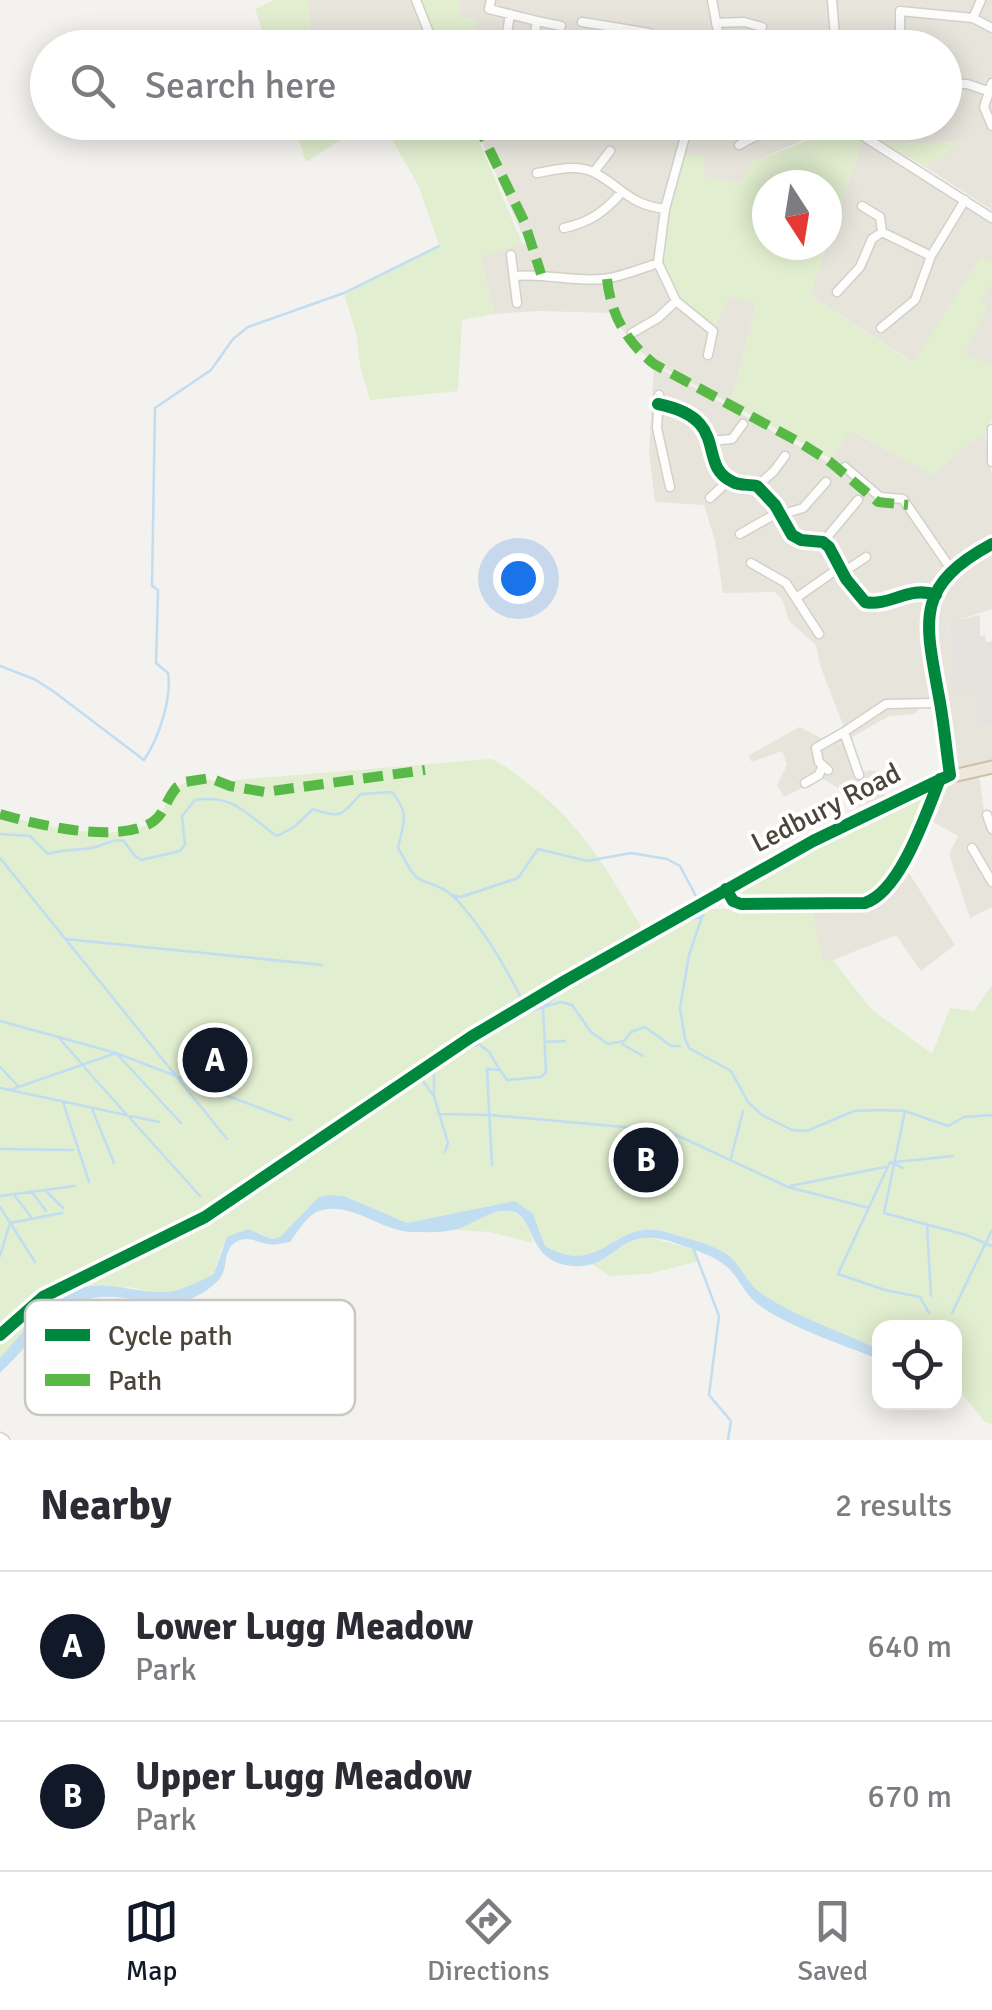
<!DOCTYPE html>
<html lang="en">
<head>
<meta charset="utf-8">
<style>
	:root { --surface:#fff; --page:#f7f7f7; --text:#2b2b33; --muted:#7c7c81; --line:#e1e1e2; --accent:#111827 }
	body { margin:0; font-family:Signika,sans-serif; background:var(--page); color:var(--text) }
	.controls { position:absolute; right:30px; bottom:30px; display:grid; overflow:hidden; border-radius:20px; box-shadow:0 5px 25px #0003 }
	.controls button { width:90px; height:90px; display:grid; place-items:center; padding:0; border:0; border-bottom:2px solid var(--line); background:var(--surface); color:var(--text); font:50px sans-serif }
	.compass { position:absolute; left:752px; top:170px; width:90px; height:90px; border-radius:50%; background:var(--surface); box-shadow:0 5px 25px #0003; rotate:168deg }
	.you { position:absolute; left:518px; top:578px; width:35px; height:35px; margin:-25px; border:8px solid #fff; border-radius:50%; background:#1a73e8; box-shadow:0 0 0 15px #1a73e833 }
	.badge { display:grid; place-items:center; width:65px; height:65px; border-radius:50%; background:var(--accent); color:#fff; font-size:32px; font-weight:700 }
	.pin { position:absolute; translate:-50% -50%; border:5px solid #fff; box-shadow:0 2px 10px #0006 }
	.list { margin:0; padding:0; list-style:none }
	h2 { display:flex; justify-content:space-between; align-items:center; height:130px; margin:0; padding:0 40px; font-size:42px }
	h2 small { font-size:32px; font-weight:400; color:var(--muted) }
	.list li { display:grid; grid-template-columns:65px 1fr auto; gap:30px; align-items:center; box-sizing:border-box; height:150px; padding:0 40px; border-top:2px solid var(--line) }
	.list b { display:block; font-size:38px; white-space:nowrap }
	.list p { margin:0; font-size:32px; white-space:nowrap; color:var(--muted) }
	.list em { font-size:32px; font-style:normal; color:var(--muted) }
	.icon { flex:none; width:55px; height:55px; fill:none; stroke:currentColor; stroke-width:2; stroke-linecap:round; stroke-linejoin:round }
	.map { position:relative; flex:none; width:992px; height:1440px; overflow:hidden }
	.search { position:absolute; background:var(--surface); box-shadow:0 5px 25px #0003; left:30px; right:30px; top:30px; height:110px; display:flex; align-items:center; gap:25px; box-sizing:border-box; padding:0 35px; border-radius:55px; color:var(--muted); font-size:38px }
	.sheet { height:430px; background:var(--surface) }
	nav { display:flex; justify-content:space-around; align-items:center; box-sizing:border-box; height:140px; border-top:2px solid var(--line); background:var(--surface); font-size:28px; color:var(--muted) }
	nav a { display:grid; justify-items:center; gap:5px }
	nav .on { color:var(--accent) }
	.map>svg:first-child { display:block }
</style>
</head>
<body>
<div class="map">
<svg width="992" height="1440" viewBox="0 0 992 1440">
	<rect width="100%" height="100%" fill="#f4f2ee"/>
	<path fill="#e7e4dc" d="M308 0H414L432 47H311Z
		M460 0H992V210L925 167 960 142 886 144 848 123 944 122V48L839 47V34L829 35V48L500 47V42L474 39 458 16Z
		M474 123H807L810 137 753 162 741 183 704 177 679 153 730 296 757 303 731 404 654 363 636 347 610 313 539 311 494 314 480 256 526 243Z
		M863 141 992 222V403L914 363 810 295Z
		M654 365 829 463 850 430 933 475 970 442 985 435 992 474V537L945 566 924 624 923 644 933 695 914 714 889 716 849 739 862 773 869 770 877 772 884 786 885 796 855 808 842 790 821 778 784 797 777 785 787 765 782 751 752 762 748 756 799 727 831 743 848 738 820 665 816 645 789 621 783 601 775 592 723 593 715 541 704 505 655 502 649 451Z
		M992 551V609L948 623 956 693 973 694 977 728 992 725V764L954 770 932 640 933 618 937 598 952 576Z
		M979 776 985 816 992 834V907L970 918 949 854 958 836 928 819 947 782Z
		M907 870 955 945 921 971 896 935 823 964 811 908 865 907 890 894Z"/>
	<path fill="#e1eecf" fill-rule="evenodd" d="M274 0H308L311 47H268L255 9Z
		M414 0H460L458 16 477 20 474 39 501 42 500 47H432Z
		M293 123V122L367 123 306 162Z
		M383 123H471L523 245 480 256 494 314 462 320 458 391 370 400 360 366 357 337 344 293 439 245 419 187Z
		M829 128 863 141 810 295 913 363 981 256 992 263V283L980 300 988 306 965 353 992 366V417L985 435 970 442 933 475 851 430 831 459 731 404 757 304 730 296 713 331C635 277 662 232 678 153L704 157 705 177 741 183 753 162 826 133ZM767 185H827V245H767Z
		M962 142 925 167 886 144Z
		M490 759C503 763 511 771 522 779 582 823 606 868 643 930L522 1000 187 1224 100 1265 0 1329V814C38 825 112 843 149 824 165 816 165 800 177 787 194 776 210 778 228 785L236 780Z
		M933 786C915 826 903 864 874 897L844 901 734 898 732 891Z
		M811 908 823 963 832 959 871 1009 932 1054 950 1008 974 1011 992 985V1424L985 1422 955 1385 954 1328H880L879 1349C841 1331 795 1318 761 1293 746 1283 740 1262 725 1253 709 1243 684 1238 666 1232 613 1217 603 1279 545 1246L533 1214 492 1205 468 1213 407 1223 344 1196 332 1195 280 1237 272 1239 258 1232 222 1246 214 1274 188 1288 157 1293 129 1287 57 1300 0 1358V1343C60 1279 138 1260 213 1218L491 1030 703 909Z
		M509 1210C525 1218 529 1226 533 1243L490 1232 453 1230 489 1214Z
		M648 1237 695 1250 699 1261 648 1274 609 1276 592 1264C617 1255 617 1243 648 1237Z"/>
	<path fill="#e6e3df" d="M980 615V636L985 635 986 642 992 641V725L977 728 973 694H956L948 622Z"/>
	<path fill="#c0ddf1" d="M332 1195 344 1196 407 1223 515 1201 533 1214 545 1246C603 1279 613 1217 666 1232 684 1238 709 1243 725 1253 740 1262 746 1283 761 1293 791 1315 844 1333 879 1349V1359C845 1346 783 1325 755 1302 744 1292 738 1276 726 1266 713 1255 695 1250 678 1244 617 1221 618 1270 573 1266 525 1262 537 1215 510 1211 490 1208 472 1226 453 1230 441 1233 427 1232 415 1232 384 1233 359 1206 328 1209 309 1210 301 1228 290 1242 283 1243 275 1246 267 1244 256 1242 249 1236 238 1241 223 1248 228 1263 222 1275 215 1287 197 1297 185 1301 161 1308 147 1301 124 1298 60 1289 42 1334 0 1373V1358C22 1334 45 1302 76 1290 101 1280 128 1290 154 1292 176 1294 195 1284 214 1274L227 1237 248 1229 272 1239 280 1237 319 1197Z"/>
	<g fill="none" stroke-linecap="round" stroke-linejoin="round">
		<path stroke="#c0ddf1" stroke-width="2.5" d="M0 666 34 679 53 691 144 760C159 738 172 698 168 673L156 663 158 590 152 586 155 408 211 370 233 339 248 327 344 293 439 246
			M0 834 30 836 48 854C67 848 75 851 91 848 104 846 111 838 124 841L134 855 141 860 180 851 185 844 182 816 195 800C237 794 248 817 277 836L294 827 313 809C343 820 341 814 361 794L392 792C411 816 403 822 398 848 404 857 411 876 421 880 435 886 444 887 456 899 483 928 504 964 522 1000
			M0 858 227 1139
			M452 895 461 897 518 878 538 849 587 861 631 853 667 859 680 866 698 900
			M704 911 689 955 680 1008 685 1039 689 1048 731 1071 748 1102 762 1115 792 1130 807 1131 854 1111 880 1110 905 1111 948 1126 964 1117 992 1115
			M681 922 703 916
			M65 939 322 965
			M517 1016 543 1007 570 985 609 962
			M0 1021 116 1053 181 1123
			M58 1037 83 1065
			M546 1042 565 1041
			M622 1044 643 1056
			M470 1047 479 1044 489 1052 500 1070 487 1069 492 1165
			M464 1049 489 1033
			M0 1067 18 1086
			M84 1067 200 1196
			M434 1069V1096L448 1143 445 1152
			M500 1070 507 1080 541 1077 546 1072 543 1007 561 1002 572 1005 591 1032 608 1044 624 1041 631 1032 645 1027 671 1046H680
			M421 1078 433 1095
			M0 1088 159 1122
			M10 1090 116 1053 291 1120
			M63 1102 89 1182
			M92 1109 114 1163
			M905 1111 884 1213 966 1235 992 1246
			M438 1114 490 1115 668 1131 788 1187 869 1208
			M0 1149 73 1150
			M731 1158 743 1111
			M895 1162 953 1156
			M903 1168 890 1162 838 1274 885 1290 920 1297 929 1313
			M790 1186 885 1167
			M32 1192 46 1211
			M47 1192 63 1208
			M0 1196 75 1186
			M15 1196 31 1217
			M0 1207 35 1262
			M927 1224 931 1296
			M694 1250 719 1316 709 1395 731 1421 728 1440
			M0 1256 10 1223 62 1213
			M952 1313 992 1230"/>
		<g stroke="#d2d0cb" stroke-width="11">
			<path id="minor" d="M416 0 435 48
				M491 0 489 9 537 21
				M712 0 721 48
				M832 0 836 48
				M973 18 981 0
				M582 22 613 27
				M716 23 744 22 762 27
				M900 33V11L973 18 992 28
				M506 39 510 14
				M532 48 537 21 561 26
				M607 48 613 27 649 33
				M992 83 984 107 992 126
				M944 84H967L988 91
				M497 122 501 132
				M689 122 665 209 658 263 676 301 713 331 708 355
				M841 122 992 218
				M739 145 782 122
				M594 172 610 151
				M537 173C555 170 576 164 593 172 623 187 627 204 665 209
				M862 206 880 217 882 232
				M564 228C590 222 603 213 621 193
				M511 255 517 303
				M514 276C545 273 573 282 603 279 621 277 640 269 658 263
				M837 292 860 267 872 239 882 232 931 256
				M881 328 915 300 931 256 965 200
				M632 333 658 318 676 301
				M659 395 657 428 670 487
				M658 404C733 419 695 465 733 482 740 486 749 484 757 486L775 505 792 535 801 540 823 542 829 547 846 579 865 602C890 607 909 585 936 595
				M992 429V462
				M710 441 732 439 743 424
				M845 467 880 497 903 499 951 569
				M757 486 774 471 785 456
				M710 498 729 480
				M780 515 803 508 826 482
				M740 534 779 512
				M823 542 858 500
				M751 563 786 583 819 634
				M842 573 866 557
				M796 598 839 568
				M828 770 819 762 816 748 844 732
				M859 775 844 732 886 704 934 703
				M950 775C946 749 944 723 939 697 925 620 914 586 992 544
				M805 783 819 775 822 767
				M987 815 992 829
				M972 848 992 882
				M726 889 733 901 741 904 865 903C901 891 926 813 940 779
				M0 1437 5 1440"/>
		</g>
		<g stroke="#ccbfa9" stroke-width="15">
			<path id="highway" d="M0 1335 43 1297 205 1217 471 1037 571 977 862 816 940 779 992 767"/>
		</g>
		<use href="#minor" stroke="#fdfdfc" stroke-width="8"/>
		<use href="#highway" stroke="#ede8db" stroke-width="11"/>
		<path stroke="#58b947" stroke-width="10" stroke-dasharray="20 10" stroke-linecap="butt" d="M476 122 524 221 541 274
			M607 279C611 315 626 341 654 364L797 441 829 461 878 502 908 505
			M0 814C38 825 113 843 149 824 165 816 165 800 177 787L185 782 210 778 230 786 265 792 425 770"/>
		<g stroke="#fff" stroke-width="19">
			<path id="cycleway" d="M658 404C733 419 695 465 733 482 740 486 749 484 757 486L775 505 792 535 801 540 823 542 829 547 846 579 865 602C890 607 909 585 936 595
				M726 889 733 901 741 904 865 903C901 891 926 813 940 779
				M0 1335 43 1297 205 1217 471 1037 565 981 813 841 950 775C946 749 944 723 939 697 925 620 914 586 992 544"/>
		</g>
		<use href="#cycleway" stroke="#00873e" stroke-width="12"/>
	</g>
	<g text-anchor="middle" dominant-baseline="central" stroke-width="8" stroke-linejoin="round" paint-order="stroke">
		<g font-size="28" fill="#4b4439" stroke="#fff">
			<text transform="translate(826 808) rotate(-27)">Ledbury Road</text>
		</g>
	</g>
	<rect x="25" y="1300" width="330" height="115" rx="15" fill="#fff" stroke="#c9c7c4" stroke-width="2.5"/>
	<rect x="45" y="1329" width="45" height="12" fill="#00873e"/>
	<rect x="45" y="1374" width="45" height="12" fill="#58b947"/>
	<g font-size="28" fill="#4b4439">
		<text x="108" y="1345">Cycle path</text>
		<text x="108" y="1390">Path</text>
	</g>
</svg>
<div class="controls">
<button><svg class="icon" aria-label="locate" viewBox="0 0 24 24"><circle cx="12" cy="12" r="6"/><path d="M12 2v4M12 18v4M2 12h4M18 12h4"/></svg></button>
</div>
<svg class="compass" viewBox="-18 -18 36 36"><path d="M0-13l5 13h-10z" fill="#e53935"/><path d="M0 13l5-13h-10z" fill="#7c7c81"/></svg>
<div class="you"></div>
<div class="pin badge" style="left:215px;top:1060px">A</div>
<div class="pin badge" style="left:646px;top:1160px">B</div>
<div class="search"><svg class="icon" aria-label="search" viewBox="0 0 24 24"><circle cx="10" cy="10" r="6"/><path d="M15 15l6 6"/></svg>Search here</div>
</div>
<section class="sheet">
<h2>Nearby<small>2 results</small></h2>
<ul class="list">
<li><span class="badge">A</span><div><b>Lower Lugg Meadow</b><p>Park</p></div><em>640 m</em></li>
<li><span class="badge">B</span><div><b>Upper Lugg Meadow</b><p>Park</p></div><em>670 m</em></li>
</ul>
</section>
<nav>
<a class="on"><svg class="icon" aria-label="map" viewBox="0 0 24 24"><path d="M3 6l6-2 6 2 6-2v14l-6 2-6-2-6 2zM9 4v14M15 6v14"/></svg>Map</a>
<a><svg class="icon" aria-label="directions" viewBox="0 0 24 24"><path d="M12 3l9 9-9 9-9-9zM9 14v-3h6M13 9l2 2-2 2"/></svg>Directions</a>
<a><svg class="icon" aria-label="saved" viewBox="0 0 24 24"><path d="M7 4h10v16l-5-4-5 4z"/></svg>Saved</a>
</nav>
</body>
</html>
